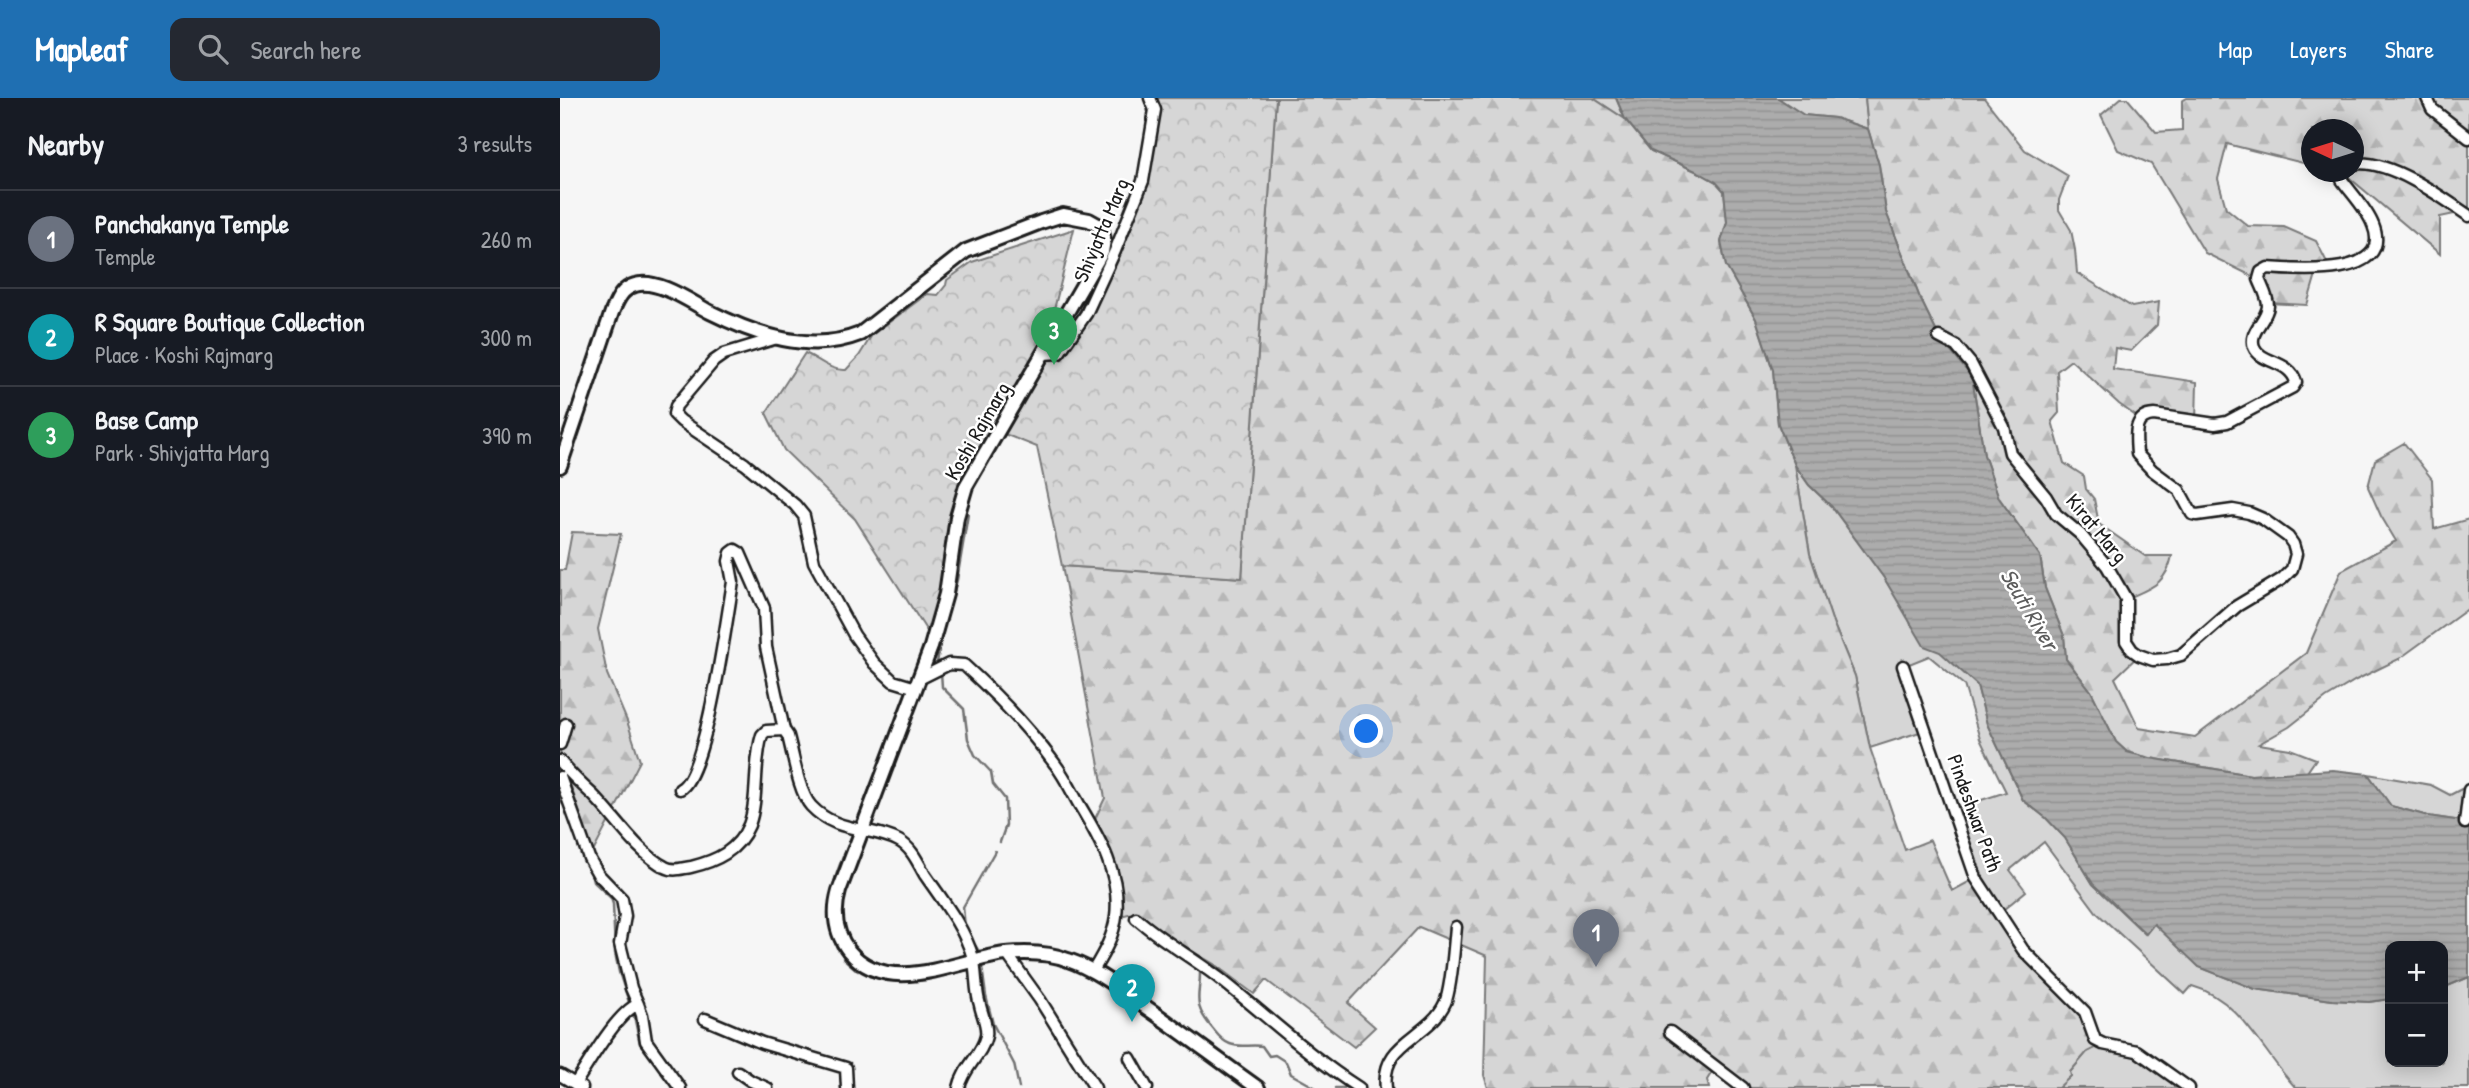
<!DOCTYPE html>
<html lang="en">
<head>
<meta charset="utf-8">
<style>
	:root { --surface:#171b24; --page:#242831; --text:#f1f3f6; --muted:#9ea1a6; --line:#363941; --accent:#1f6fb2 }
	body { margin:0; font-family:"Patrick Hand",sans-serif; background:var(--page); color:var(--text) }
	.controls { position:absolute; right:21px; bottom:21px; display:grid; overflow:hidden; border-radius:14px; box-shadow:0 4px 18px #0003 }
	.controls button { width:63px; height:63px; display:grid; place-items:center; padding:0; border:0; border-bottom:2px solid var(--line); background:var(--surface); color:var(--text); font:35px sans-serif }
	.compass { position:absolute; left:1741px; top:21px; width:63px; height:63px; border-radius:50%; background:var(--surface); box-shadow:0 4px 18px #0003; rotate:274deg }
	.you { position:absolute; left:807px; top:634px; width:24px; height:24px; margin:-18px; border:5px solid #fff; border-radius:50%; background:#1a73e8; box-shadow:0 0 0 10px #1a73e833 }
	.badge { display:grid; place-items:center; width:46px; height:46px; border-radius:50%; background:var(--accent); color:#fff; font-size:23px; font-weight:700 }
	.pin { position:absolute; translate:-50% -58px; filter:drop-shadow(0 2px 4px #0008) }
	.pin::after { content:''; position:absolute; top:37px; width:24px; height:21px; background:inherit; clip-path:polygon(0 0,100% 0,50% 100%) }
	.list { margin:0; padding:0; list-style:none }
	h2 { display:flex; justify-content:space-between; align-items:center; height:91px; margin:0; padding:0 28px; font-size:30px }
	h2 small { font-size:23px; font-weight:400; color:var(--muted) }
	.list li { display:grid; grid-template-columns:46px 1fr auto; gap:21px; align-items:center; box-sizing:border-box; height:98px; padding:0 28px; border-top:2px solid var(--line) }
	.list b { display:block; font-size:26px; white-space:nowrap }
	.list p { margin:0; font-size:23px; white-space:nowrap; color:var(--muted) }
	.list em { font-size:23px; font-style:normal; color:var(--muted) }
	.icon { flex:none; width:38px; height:38px; fill:none; stroke:currentColor; stroke-width:2; stroke-linecap:round; stroke-linejoin:round }
	.map { position:relative; flex:none; width:1909px; height:990px; overflow:hidden }
	header { display:flex; align-items:center; gap:42px; box-sizing:border-box; height:98px; padding:0 35px; background:var(--accent); color:#fff }
	header strong { font-size:33px }
	nav { display:flex; gap:38px; margin-inline-start:auto; font-size:24px }
	.search { width:490px; height:63px; background:var(--page); display:flex; align-items:center; gap:18px; box-sizing:border-box; padding:0 24px; border-radius:14px; color:var(--muted); font-size:26px }
	main { display:flex }
	aside { flex:1; background:var(--surface) }
	.map>svg:first-child { display:block }
</style>
</head>
<body>
<header>
<strong>Mapleaf</strong>
<div class="search"><svg class="icon" aria-label="search" viewBox="0 0 24 24"><circle cx="10" cy="10" r="6"/><path d="M15 15l6 6"/></svg>Search here</div>
<nav><a>Map</a><a>Layers</a><a>Share</a></nav>
</header>
<main>
<aside>
<h2>Nearby<small>3 results</small></h2>
<ul class="list">
<li><span class="badge" style="background:#6b7280">1</span><div><b>Panchakanya Temple</b><p>Temple</p></div><em>260 m</em></li>
<li><span class="badge" style="background:#0f9aa8">2</span><div><b>R Square Boutique Collection</b><p>Place · Koshi Rajmarg</p></div><em>300 m</em></li>
<li><span class="badge" style="background:#2e9e5b">3</span><div><b>Base Camp</b><p>Park · Shivjatta Marg</p></div><em>390 m</em></li>
</ul>
</aside>
<div class="map">
<svg width="1909" height="990" viewBox="0 0 1909 990">
	<defs>
		<pattern id="forest-firs" width="22" height="20" patternUnits="userSpaceOnUse" patternTransform="scale(1.75)"><rect width="22" height="20" fill="#d6d6d6"/><path d="M5 1l3.5 6h-7zM16 11l3.5 6h-7z" fill="#b7b7b7"/></pattern>
		<pattern id="park-crowns" width="20" height="18" patternUnits="userSpaceOnUse" patternTransform="scale(1.75)"><rect width="20" height="18" fill="#d6d6d6"/><path d="M2 6a3 3 0 1 1 6 0M12 15a3 3 0 1 1 6 0" fill="none" stroke="#b7b7b7"/></pattern>
		<pattern id="water-rules" width="6" height="5" patternUnits="userSpaceOnUse" patternTransform="scale(1.75)"><rect width="6" height="5" fill="#acacac"/><path d="M0 2.5h6" fill="none" stroke="#939393"/></pattern>
	</defs>
	<rect width="100%" height="100%" fill="#f6f6f6"/>
	<filter id="ink" filterUnits="userSpaceOnUse"><feTurbulence type="fractalNoise" baseFrequency=".0143" numOctaves="2"/><feDisplacementMap in="SourceGraphic" scale="14" xChannelSelector="R" yChannelSelector="G"/><feConvolveMatrix kernelMatrix="1 2 1 2 8 2 1 2 1" color-interpolation-filters="sRGB"/></filter>
	<g filter="url(#ink)">
		<path fill="#d6d6d6" stroke="#797979" stroke-width="2" d="M1033 0H1056L1065 21Z
			M1218 0H1305L1308 31 1275 20 1243 17Z
			M1235 367 1249 387 1272 409 1324 480 1348 518 1351 527 1417 587 1427 626 1463 702 1486 720 1505 740 1533 786 1585 836 1594 825 1639 869 1695 891 1772 902 1809 904 1830 901V964H1883V890L1909 879V990H1736C1703 956 1681 901 1632 888L1625 896 1537 815 1484 744 1450 772 1466 793 1438 816 1416 780 1391 712 1446 694 1420 641 1404 587 1369 558 1344 568 1366 632 1310 650 1295 578 1272 522 1250 456Z
			M1808 676 1871 687 1890 697 1909 687V724L1868 718 1831 708Z
			M1543 946 1561 949 1629 990H1498L1511 978 1510 974 1527 954Z"/>
		<path fill="url(#forest-firs)" stroke="#797979" stroke-width="2" d="M716 0H1033L1065 21 1091 53 1138 74 1156 84 1164 93 1167 124 1161 144 1166 168 1196 221 1213 272 1218 326 1235 367 1250 456 1272 522 1295 578 1310 650 1345 752 1370 742 1392 793 1416 780 1463 852 1525 914 1543 946 1527 954 1510 974 1511 978 1498 990H1183L1155 969 1147 982 1149 990H928L924 977 927 858 859 829 788 905 815 929 794 949 706 882 694 896 654 866 595 831 577 814 556 819V794L532 727 545 700 502 468 682 480Z
			M1305 0H1424L1465 52 1508 78 1499 102V112L1511 132 1515 152 1517 175 1572 209 1599 204 1597 227 1571 253 1555 250 1553 271 1637 284 1636 324 1580 321 1559 306 1511 262 1497 273 1499 315 1492 323 1504 365 1524 378 1526 391 1534 401 1539 426 1585 458H1612C1606 487 1590 490 1566 501V543L1579 557 1555 580 1579 630 1635 639 1746 555 1781 473 1836 443 1821 418 1808 389 1815 362 1844 345 1872 381 1874 431 1909 421V510L1839 561 1796 582 1766 600 1729 629 1699 646 1730 651 1756 661 1747 674 1691 677 1590 660 1567 654 1556 644 1531 593 1506 561 1504 538 1485 490 1480 458 1439 400 1424 357 1412 279 1379 239 1360 200 1326 114 1319 67 1308 31Z
			M1561 0H1567L1596 34 1622 32V3L1627 0H1909V113L1880 119V156L1786 77 1773 74H1794V32H1752L1751 67 1667 46 1658 81 1666 110 1688 128 1724 129 1756 143 1771 172 1757 173 1747 207 1708 205 1698 181 1645 155 1591 66 1558 52 1541 17Z
			M12 434 61 436 38 531 47 576 67 623 80 663 33 754 0 656V472H5Z"/>
		<path fill="url(#park-crowns)" stroke="#797979" stroke-width="2" d="M586 0H716L682 480 502 468 477 349 434 332 401 388 394 405 384 477 370 538 295 421 224 352 206 315 245 255C259 261 270 273 286 272L299 258 312 237 367 196 378 197 386 187 387 182 412 164 514 131 483 256 499 255 583 83 591 45Z"/>
		<path fill="url(#water-rules)" stroke="#727272" stroke-width="2" d="M1056 0H1218L1244 17 1275 20 1308 31 1319 67 1326 114 1360 200 1379 239 1412 279 1424 357 1439 400 1480 458 1485 490 1504 538 1506 561 1531 593 1556 644 1567 654 1590 660 1691 677 1773 672 1808 676 1831 708 1868 718 1909 724V879L1883 890V848H1830V901L1809 904 1772 902 1695 891 1639 869 1594 826 1586 836 1533 786 1505 740 1486 720 1463 702 1427 626 1417 587 1380 554 1364 548 1324 480 1272 409 1249 387 1235 367 1218 326 1213 272 1196 221 1166 168 1161 144 1167 124 1164 93 1156 84 1138 74 1091 53 1065 21Z"/>
		<g fill="none" stroke-linecap="round" stroke-linejoin="round">
			<path stroke="#727272" stroke-width="2.5" d="M377 565 381 540 397 482 408 416
				M381 574 382 589 404 611 408 641 415 657 431 674 433 686 445 701 446 727 440 744
				M295 726C304 708 309 689 318 672
				M31 774 33 783 51 800 53 806 55 855 59 874 70 907
				M572 823 597 844 619 858
				M405 829 403 809 435 753
				M411 841 420 855
				M277 850C262 812 273 779 290 743
				M283 860 298 873
				M422 869 426 898 433 926 454 966 459 990
				M640 870C641 900 630 904 653 931 658 937 662 943 670 946 681 950 691 946 702 948L709 958 715 957 726 964 731 976 756 990
				M309 878C343 889 374 879 408 872
				M883 896 890 844
				M73 913 80 946 97 965
				M775 990H784"/>
			<g stroke="#1c1c1c" stroke-width="15">
				<path id="minor" d="M1867 0 1872 11 1909 40
					M1794 66C1828 60 1882 99 1909 118
					M1379 239 1396 248 1411 266 1444 329 1450 355 1486 399 1496 416 1520 436 1547 468 1566 501V543L1572 552 1579 557 1593 562 1607 561 1621 557 1677 508 1722 481 1732 471 1736 456 1733 446 1728 439 1703 421 1689 415 1673 412 1637 417 1632 416 1619 392 1592 372 1577 356C1576 339 1572 318 1594 317L1655 326 1667 324 1733 289 1736 284C1730 262 1701 266 1694 249 1688 234 1707 222 1708 208 1708 199 1702 189 1699 181L1701 174 1708 170C1735 172 1835 181 1813 127 1807 111 1792 96 1782 82V74
					M217 240 164 256 154 263 116 308 114 316 121 323 185 366 235 407 244 418 254 464 294 537 314 565 333 583 356 590
					M483 256 499 255 526 216 555 153 583 83 595 12 590 0
					M1343 568 1416 780 1463 852 1525 914 1535 942 1543 946 1577 953 1629 990
					M359 581 389 566 404 567C437 597 469 630 495 666 505 679 512 694 520 708 540 741 561 778 556 818 554 838 543 856 533 873
					M0 646 6 626
					M0 663C10 676 21 686 33 697 54 718 78 755 105 769 114 774 122 770 131 769 156 763 178 753 189 727 199 700 193 665 202 637L206 633 224 632
					M0 679 29 760 38 776 62 801 65 818 60 846 71 890 78 906C56 916 29 965 15 986
					M120 691C146 679 167 518 173 484L169 463 171 455 175 452 180 455 204 510 206 549 224 632 228 638C233 656 239 695 251 708 277 736 311 728 339 743 352 750 358 765 365 777 383 803 404 829 413 860 417 875 415 892 420 907 422 917 428 928 426 938 422 957 403 970 399 990
					M1905 725 1909 692
					M576 820C602 843 632 859 659 880 706 917 749 958 799 990
					M447 856 480 902 535 990
					M78 906 82 917 86 943 120 990
					M145 921 202 945 286 970 287 990
					M1110 934 1183 990
					M570 960 587 990
					M178 974 191 983 207 990
					M0 977 22 990
					M826 990C820 944 869 940 885 905 892 889 894 847 896 829"/>
			</g>
			<g stroke="#1c1c1c" stroke-width="18">
				<path id="major" d="M0 368 52 214C57 203 61 191 75 187 97 180 131 204 150 214 196 237 250 256 300 236L406 153 481 124 503 117 529 122 538 127 542 134 544 142 542 154 406 388 397 419 386 496 371 549 279 793C273 814 275 835 289 853 328 900 397 862 445 856 467 854 488 854 508 862 534 871 555 887 577 903 618 931 657 961 698 990"/>
			</g>
			<use href="#minor" stroke="#fff" stroke-width="10"/>
			<use href="#major" stroke="#fff" stroke-width="12"/>
		</g>
	</g>
	<g text-anchor="middle" dominant-baseline="central" stroke-width="5" stroke-linejoin="round" paint-order="stroke">
		<g font-size="21" fill="#1c1c1c" stroke="#fff">
			<text transform="translate(541 132) rotate(-67)">Shivjatta Marg</text>
			<text transform="translate(417 333) rotate(-60)">Koshi Rajmarg</text>
			<text transform="translate(1537 430) rotate(50)">Kirat Marg</text>
			<text transform="translate(1415 715) rotate(70)">Pindeshwar Path</text>
		</g>
		<g font-size="23" font-style="italic" fill="#5d5d5d" stroke="#fff">
			<text transform="translate(1470 511) rotate(59)">Seuti River</text>
		</g>
	</g>
</svg>
<div class="controls">
<button>+</button>
<button>−</button>
</div>
<svg class="compass" viewBox="-18 -18 36 36"><path d="M0-13l5 13h-10z" fill="#e53935"/><path d="M0 13l5-13h-10z" fill="#9ea1a6"/></svg>
<div class="you"></div>
<div class="pin badge" style="left:1036px;top:869px;background:#6b7280">1</div>
<div class="pin badge" style="left:572px;top:924px;background:#0f9aa8">2</div>
<div class="pin badge" style="left:494px;top:267px;background:#2e9e5b">3</div>
</div>
</main>
</body>
</html>
